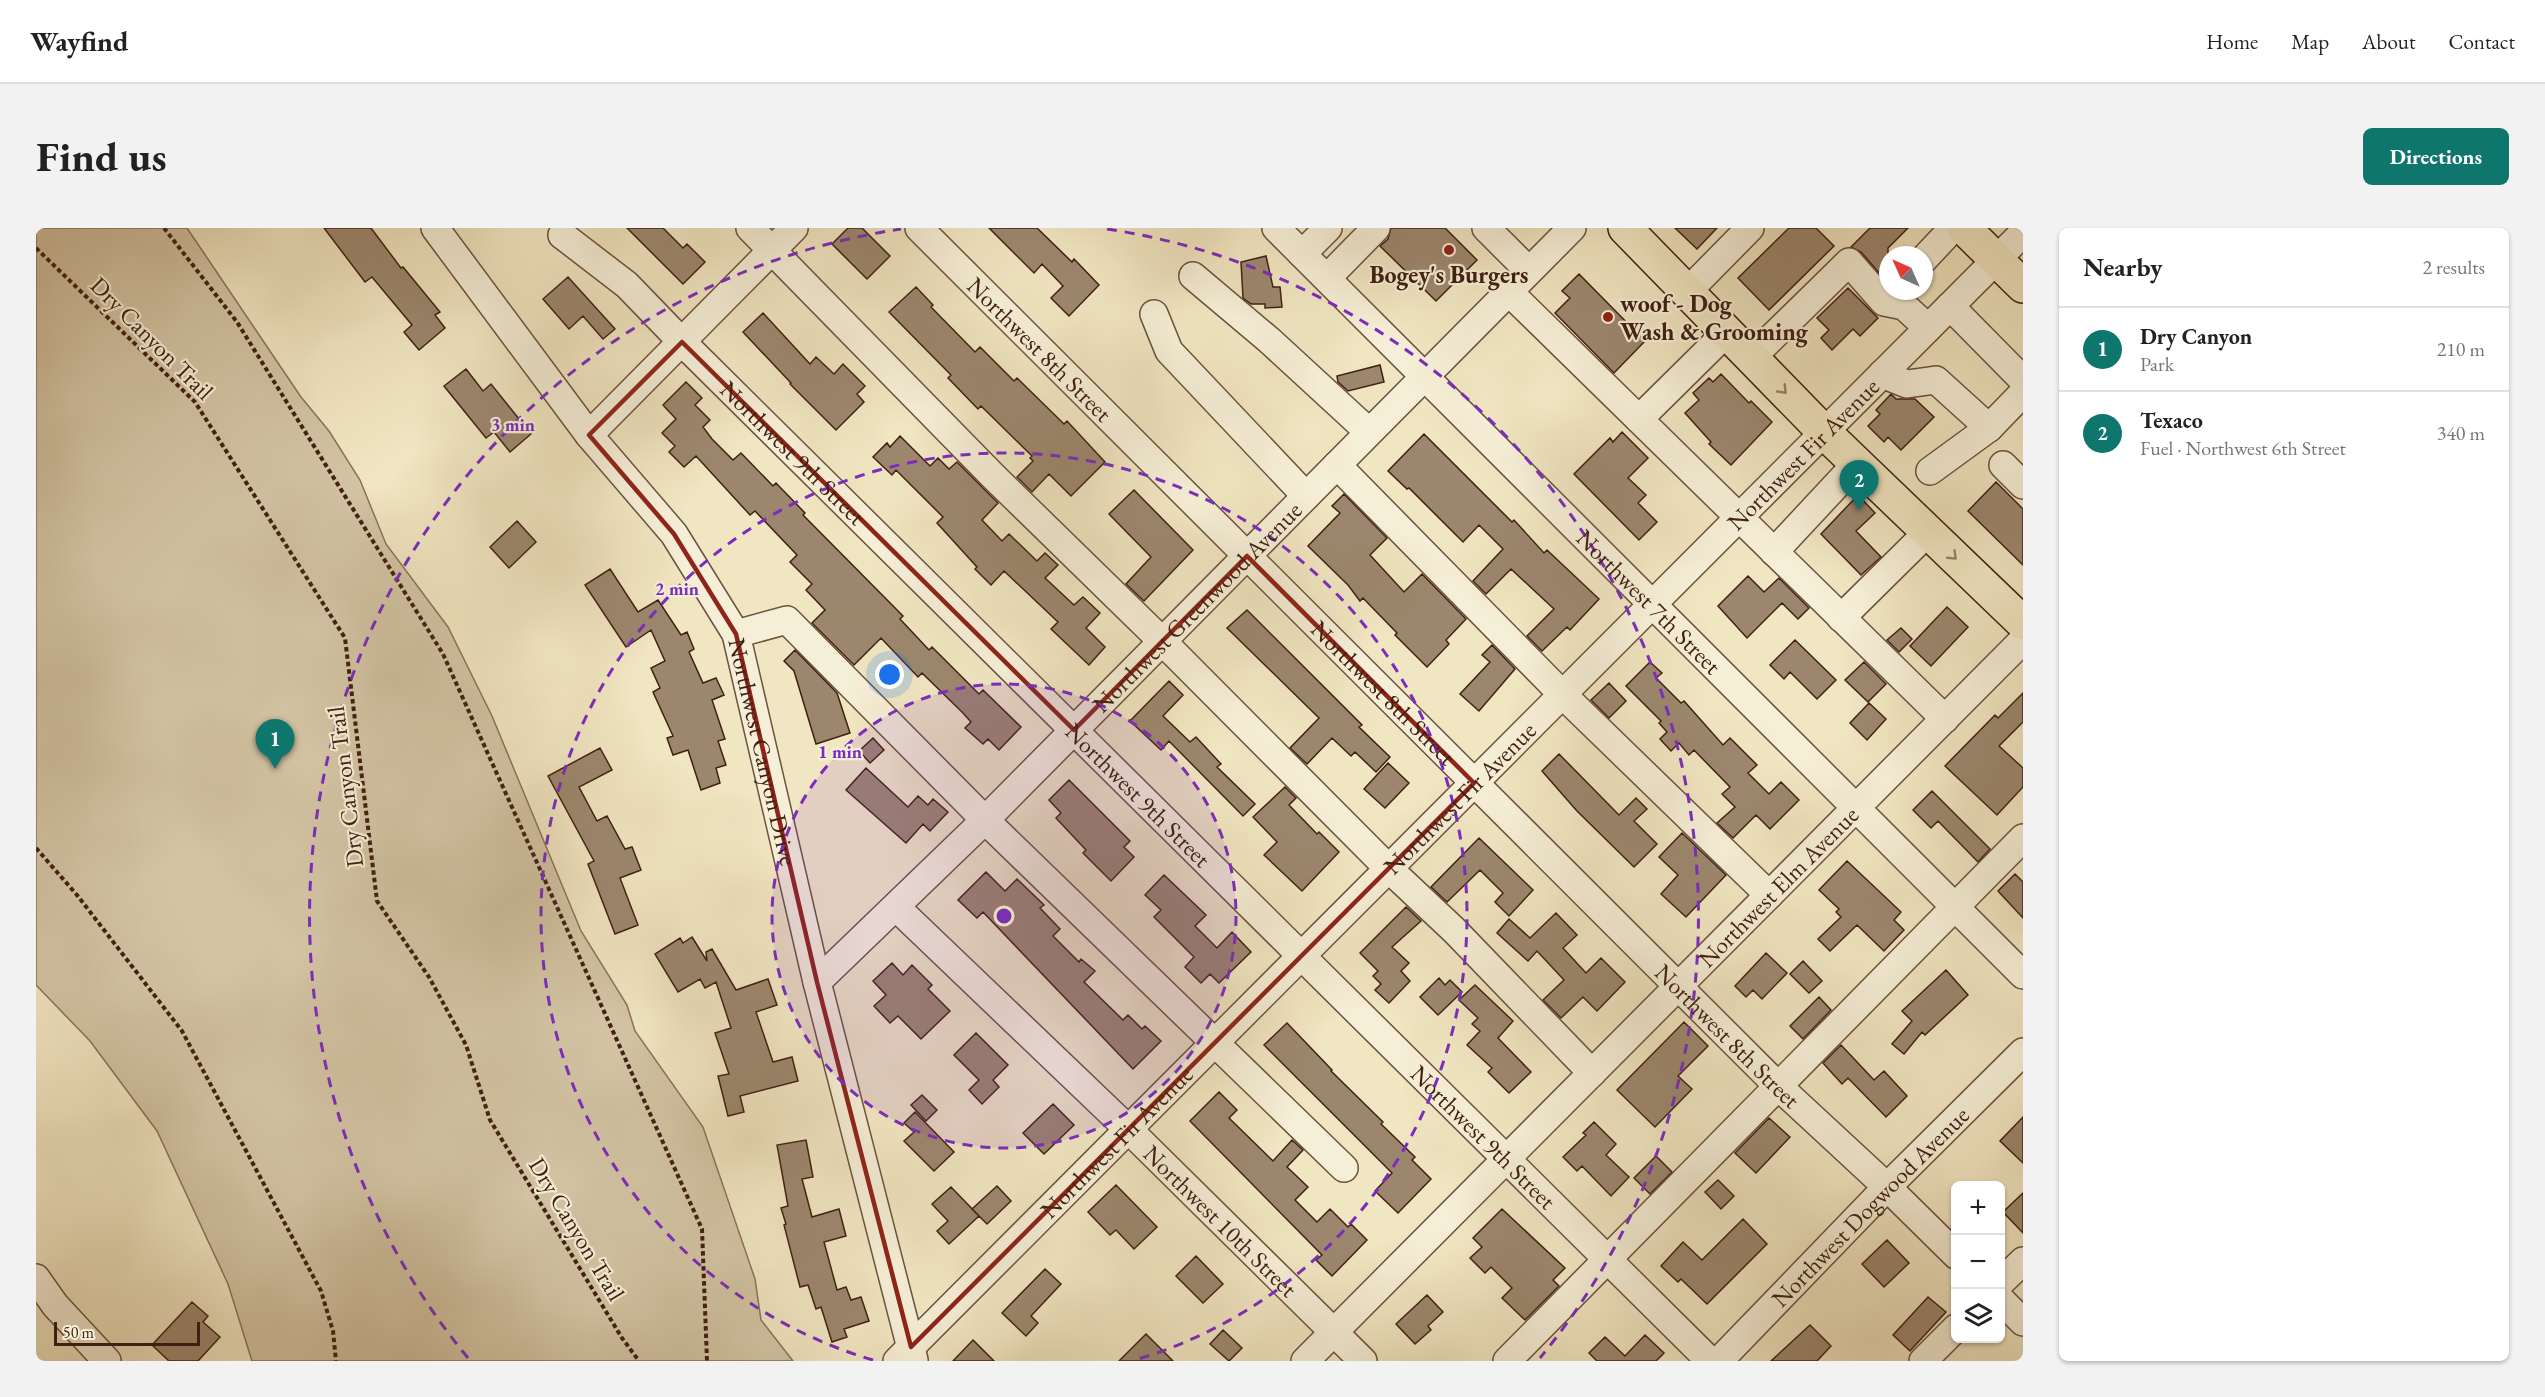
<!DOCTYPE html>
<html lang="en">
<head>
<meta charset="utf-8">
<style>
	:root { --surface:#fff; --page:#f2f2f2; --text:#222; --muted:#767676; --line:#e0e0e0; --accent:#0f766e }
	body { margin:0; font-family:"EB Garamond",serif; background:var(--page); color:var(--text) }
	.controls { position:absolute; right:18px; bottom:18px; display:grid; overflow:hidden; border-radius:9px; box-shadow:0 2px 4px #0004 }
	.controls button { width:54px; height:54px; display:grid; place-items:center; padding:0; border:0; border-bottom:2px solid var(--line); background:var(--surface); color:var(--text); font:30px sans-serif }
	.compass { position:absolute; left:1843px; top:18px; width:54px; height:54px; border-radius:50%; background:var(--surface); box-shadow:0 2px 4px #0004; rotate:315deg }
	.scale { position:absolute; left:18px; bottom:15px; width:146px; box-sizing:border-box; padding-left:6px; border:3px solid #402013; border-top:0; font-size:16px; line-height:21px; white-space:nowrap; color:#402013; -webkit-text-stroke:4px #f6efd7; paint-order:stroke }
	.you { position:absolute; left:854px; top:447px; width:21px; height:21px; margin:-15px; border:4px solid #fff; border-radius:50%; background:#1a73e8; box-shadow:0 0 0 9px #1a73e833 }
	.badge { display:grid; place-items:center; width:39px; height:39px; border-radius:50%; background:var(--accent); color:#fff; font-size:20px; font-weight:700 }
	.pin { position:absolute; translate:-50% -50px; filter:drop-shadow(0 2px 3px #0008) }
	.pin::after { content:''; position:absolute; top:32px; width:21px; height:18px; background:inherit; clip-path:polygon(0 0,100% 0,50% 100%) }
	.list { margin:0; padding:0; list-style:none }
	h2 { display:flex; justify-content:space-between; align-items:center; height:78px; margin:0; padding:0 24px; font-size:26px }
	h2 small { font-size:20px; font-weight:400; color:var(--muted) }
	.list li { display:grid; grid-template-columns:39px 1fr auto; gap:18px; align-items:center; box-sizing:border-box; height:84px; padding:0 24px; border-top:2px solid var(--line) }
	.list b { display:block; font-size:22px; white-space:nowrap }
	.list p { margin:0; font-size:20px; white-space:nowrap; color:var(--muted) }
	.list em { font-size:20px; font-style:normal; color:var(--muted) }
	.icon { flex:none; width:33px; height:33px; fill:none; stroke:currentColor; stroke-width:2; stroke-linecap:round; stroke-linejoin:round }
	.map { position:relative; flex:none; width:1987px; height:1133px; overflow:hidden; border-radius:9px }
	header { display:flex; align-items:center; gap:36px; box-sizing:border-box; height:84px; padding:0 30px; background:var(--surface); border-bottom:2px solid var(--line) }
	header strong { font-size:28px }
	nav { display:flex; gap:33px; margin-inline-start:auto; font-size:21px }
	.intro { display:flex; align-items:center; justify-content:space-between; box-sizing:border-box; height:144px; padding:0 36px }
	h1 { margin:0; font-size:42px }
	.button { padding:15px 27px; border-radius:9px; background:var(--accent); color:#fff; font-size:21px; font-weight:700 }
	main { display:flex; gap:36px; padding:0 36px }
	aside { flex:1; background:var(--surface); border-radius:9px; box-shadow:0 2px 4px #0004 }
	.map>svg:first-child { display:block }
</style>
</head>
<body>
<header>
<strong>Wayfind</strong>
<nav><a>Home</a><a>Map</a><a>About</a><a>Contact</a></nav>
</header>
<div class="intro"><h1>Find us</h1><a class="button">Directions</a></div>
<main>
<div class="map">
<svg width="1987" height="1133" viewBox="0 0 1987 1133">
	<rect width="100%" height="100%" fill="#f1e6c2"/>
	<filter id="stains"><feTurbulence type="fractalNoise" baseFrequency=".00333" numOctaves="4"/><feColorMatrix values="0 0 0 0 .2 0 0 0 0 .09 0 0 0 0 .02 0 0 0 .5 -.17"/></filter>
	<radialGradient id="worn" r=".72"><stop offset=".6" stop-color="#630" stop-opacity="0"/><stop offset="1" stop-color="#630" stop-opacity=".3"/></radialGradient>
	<path fill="#d3c4a4" stroke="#8a725c" stroke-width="1.5" d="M0 0H151L265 169 293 203 324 252 350 316 412 399 456 488 545 703 591 777 599 803 667 899 719 1051 725 1092 757 1133H216L192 1056 121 903 54 813 0 757Z"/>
	<path fill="#9c876e" stroke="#402013" stroke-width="1.5" d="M288 0H335L365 40 367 39 404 84 399 87 409 100 383 122 368 104 376 97 336 49 329 54Z
		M591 0H627L647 20 651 16 669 34 647 56Z
		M812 0H826L854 28 831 51 796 16Z
		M953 0H1001L1036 34 1038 31 1063 57 1033 88 1015 70 1027 58 1006 36 998 45Z
		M1355 0H1409L1441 32 1400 73 1344 18 1352 11Z
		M1639 0H1681L1661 21Z
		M1753 0H1780L1798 18 1733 82 1702 50Z
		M1834 0H1872L1852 20V55L1825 24 1815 19Z
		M1230 28 1237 59H1244L1246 79 1229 80V76H1215L1207 70 1205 34Z
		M1543 46 1609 113 1578 145 1519 85 1534 70 1526 63Z
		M532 49 579 101 567 111 547 88 533 101 507 71Z
		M880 59 897 77 895 79 939 124 944 119 978 153 981 150 1028 196 1031 193 1069 234 1035 268 1013 246 996 264 981 249 997 233 994 230 996 228 945 178 942 181 912 150 915 147 853 84Z
		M1812 60 1842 90 1824 108 1817 101 1796 122 1785 110 1793 102 1781 90Z
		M727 85 774 136 780 129 798 146 807 136 829 158 821 166 828 174 800 202 754 156 755 155 707 104Z
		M1344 137 1348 154 1312 163 1302 154 1301 148Z
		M430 141 447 163 455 156 495 206 474 224 458 204 450 210 408 158Z
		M1685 146 1713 175 1715 173 1736 194 1695 237 1673 216 1675 214 1649 185 1663 172 1657 165 1673 150 1677 154Z
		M650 154 666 170 659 177 674 192 667 199 676 211 697 232 705 225 737 258 740 255 769 285 767 287 867 388 864 391 893 422 896 419 943 466 947 462 985 499 963 522 952 511 947 516 929 500 935 494 926 484 886 445 882 449 845 410 818 437 776 395 789 382 770 362 776 356 754 334 761 327 719 283 714 287 660 228 648 239 633 224 639 218 626 205 640 191 627 177Z
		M1855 166 1860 171H1879L1898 189 1865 222 1852 209 1848 214 1832 198 1844 186 1840 182Z
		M1586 204 1612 230 1592 250 1610 267 1602 275 1621 294 1603 312 1538 246 1574 210 1577 214Z
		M1388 206 1476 294 1478 292 1508 325 1511 322 1563 371 1534 402 1531 399 1506 423 1491 408 1518 381 1475 341 1450 366 1437 353 1467 321 1443 297 1427 314 1373 260 1371 261 1352 243Z
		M864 208 894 238 902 230 913 241 921 234 962 275 946 292 966 313 973 306 1001 333 1009 325 1022 337 1009 350 1038 377 1047 369 1064 385 1050 400 1069 419 1053 437 1015 401 1022 394 968 343 955 357 939 341 941 339 901 295 907 289 860 242 856 247 837 229 851 215 854 219Z
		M1960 254 1987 281V337L1932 283Z
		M1098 262 1157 322 1108 373 1090 356 1115 329 1073 286Z
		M1308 266 1351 310 1334 327 1368 364 1386 346 1430 391 1410 412 1413 416 1391 439 1359 407 1361 405 1327 370 1324 373 1312 357 1272 318 1304 285 1296 278Z
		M1822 267 1839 285 1820 303 1845 329 1825 347 1785 306Z
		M481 293 500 314 473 340 454 319Z
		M574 341 602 384 622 372 645 407 651 404 658 421 653 424 667 455 680 450 688 467 676 472 689 511 682 513 690 537 680 540 684 555 665 562 652 522 637 527 631 510 637 508 617 464 624 460 615 440 629 433 615 402 590 419 549 357Z
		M1712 348 1728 364 1743 350 1773 380 1762 391 1746 375 1711 410 1682 378Z
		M1911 379 1932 399 1895 438 1874 418Z
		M1211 382 1326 497 1323 499 1354 529 1340 544 1319 524 1315 528 1296 510 1271 536 1254 520 1283 490 1191 400Z
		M1865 400 1876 411 1863 424 1851 412Z
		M1759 412 1800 452 1781 471 1754 444 1748 451 1734 437Z
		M1456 417 1479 441 1443 483 1424 466 1454 434 1446 427Z
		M759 422 801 465 814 505 780 516 758 443 748 433Z
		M1614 434 1626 445 1620 450 1645 475 1648 473 1687 517 1694 510 1721 537 1712 545 1733 566 1745 554 1763 572 1734 601 1720 587 1697 610 1681 595 1699 579 1686 566 1694 559 1658 522 1653 527 1643 515 1635 523 1624 511 1631 504 1623 495 1625 493 1590 458Z
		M1828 434 1850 456 1832 474 1809 452Z
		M1133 453 1147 467 1127 488 1154 514 1160 509 1185 536 1181 539 1219 576 1207 588 1133 513 1125 522 1094 493Z
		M1573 455 1590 473 1573 490 1555 472Z
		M1987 465V494L1963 518 1987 540V559L1961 587 1909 538 1959 487 1962 490Z
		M1833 475 1850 491 1831 512 1814 495Z
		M837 510 848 522 834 535 823 523Z
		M564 520 576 542 543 559 561 593 571 588 589 621 596 619 605 642 584 650 602 697 579 706 552 636 558 633 512 548Z
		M1523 526 1583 587 1600 570 1611 581 1598 593 1621 616 1598 639 1541 583 1506 543Z
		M1352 535 1373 555 1349 580 1328 561Z
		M830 540 872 579 882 568 892 577 897 571 912 584 894 603 887 596 870 615 810 562Z
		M1033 552 1094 613 1088 619 1098 629 1075 653 1047 625 1050 622 1020 590 1025 585 1013 572Z
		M1249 559 1260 570 1253 577 1281 606 1283 604 1303 624 1266 663 1228 627 1241 614 1217 589Z
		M1896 563 1954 621 1942 634 1902 593 1895 600 1877 582Z
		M1646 605 1690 647 1650 689 1625 666 1642 647 1623 629Z
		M1443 610 1497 662 1473 688 1459 674 1467 665 1444 642 1411 674 1395 659Z
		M1811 633 1865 684 1858 692 1868 702 1848 723 1821 697 1794 723 1782 711 1805 689 1800 684 1803 681 1783 662Z
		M950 644 969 663 981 651 1008 677 1004 680 1024 701 1017 708 1043 734 1045 731 1059 743 1048 754 1087 792 1092 787 1106 801 1109 798 1125 813 1097 841 947 684 941 690 922 672Z
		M1979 646 1987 654V690L1962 663Z
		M1128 647 1170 687 1159 698 1181 720 1196 704 1215 724 1183 755 1174 746 1165 755 1149 739 1158 729 1118 689 1125 682 1109 667Z
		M1370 679 1385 693 1356 719 1373 735 1365 743 1374 753 1353 775 1339 762 1345 756 1337 748 1342 743 1324 725Z
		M1520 685 1541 707 1527 720 1550 745 1565 730 1589 754 1561 783 1547 769 1525 790 1507 772 1528 752 1501 723 1492 733 1461 705 1473 691 1494 710Z
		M656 709 671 733 670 724 676 721 700 762 732 751 741 777 720 784 737 834 756 829 762 853 704 868 708 884 692 888 682 848 693 846 679 805 695 800 680 754 669 760 664 751 642 764 619 726 644 710 647 715Z
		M1730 725 1751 745 1726 771 1717 762 1710 769 1699 758Z
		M1767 733 1786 753 1773 765 1754 746Z
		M856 735 867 747 876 737 896 757 892 761 914 783 885 811 862 788 854 795 838 778 850 767 837 753Z
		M1910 742 1932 767 1889 807 1886 804 1868 826 1856 816 1876 793 1866 783Z
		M1403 750 1409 757 1414 752 1426 764 1402 787 1384 769Z
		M1439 757 1477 793 1462 810 1495 844 1473 865 1452 844 1456 840 1431 817 1444 803 1436 796 1442 790 1423 772Z
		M1783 769 1795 782 1767 811 1754 798Z
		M1648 794 1672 818 1642 848 1656 861 1619 899 1581 862Z
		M1251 795 1296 842 1295 843 1347 894 1345 896 1379 929 1376 932 1395 951 1362 985 1339 963 1356 945 1228 817Z
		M940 805 972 837 957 852 963 859 946 876 933 862 943 852 918 827Z
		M1805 817 1838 852 1848 843 1871 868 1850 889 1812 850 1806 856 1787 835Z
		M1183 864 1201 882 1193 890 1237 933 1256 912 1267 922 1251 939 1272 959 1259 972 1281 994 1294 981 1312 999 1315 996 1331 1012 1296 1048 1280 1032 1286 1027 1154 893Z
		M886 867 901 882 890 893 875 877Z
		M1017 876 1038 897 1008 926 987 905Z
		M879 884 918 924 898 943 868 913 878 904 868 895Z
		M1987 889V935L1964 913Z
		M1733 890 1754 909 1720 945 1699 925Z
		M1558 894 1580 916 1570 927 1593 949 1575 968 1546 938 1541 943 1527 929 1550 907 1547 905Z
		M770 912 777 949 766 951 776 989 803 981 810 1008 788 1014 801 1062 810 1059 815 1072 825 1069 833 1093 808 1101 811 1109 796 1114 785 1079 780 1081 772 1057 764 1059 748 997 750 996 745 980 752 978 741 917Z
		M1620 928 1636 944 1614 966 1598 950Z
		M1682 952 1698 968 1685 981 1669 964Z
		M1080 957 1121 999 1098 1021 1080 1002 1074 1007 1052 984Z
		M961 958 975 973 951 996 936 981Z
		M915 959 943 988 913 1016 901 1003 912 993 896 976Z
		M1987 965V1005L1967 984Z
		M1466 981 1529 1040 1517 1052 1523 1058 1489 1092 1466 1070 1476 1060 1455 1039 1449 1045 1434 1030 1446 1019 1437 1010Z
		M1707 991 1731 1016 1671 1076 1645 1051 1642 1054 1625 1038 1647 1014 1666 1032Z
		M1851 1012 1873 1035 1848 1059 1826 1036Z
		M1160 1028 1187 1056 1167 1075 1140 1048Z
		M1009 1041 1025 1056 995 1088 1002 1095 990 1108 966 1085Z
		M1391 1067 1407 1084 1392 1098 1395 1102 1379 1116 1360 1096Z
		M1892 1069 1910 1084 1874 1123 1857 1107Z
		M156 1074 172 1088 167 1094 184 1109 162 1133H133L116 1117Z
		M1774 1097 1795 1118 1781 1133H1735Z
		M1187 1102 1206 1120 1193 1133 1174 1116Z
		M1110 1106 1137 1133H1083Z
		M1609 1107 1628 1125 1620 1133H1561L1553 1125 1569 1109 1589 1128Z
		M937 1112 958 1133H917Z"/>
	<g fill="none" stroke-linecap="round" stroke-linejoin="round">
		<g stroke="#6c523f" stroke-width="30">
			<g id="minor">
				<path id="s1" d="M399 0 553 207 638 306 700 406 781 754 878 1132"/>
				<path d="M714 0 958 249 1126 413 1352 640 1419 703 1556 845"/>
				<path id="s2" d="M883 0 1742 858 1851 959 1920 1027"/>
				<path id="s3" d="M1240 0 1987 747"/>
				<path d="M1450 0 1493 43"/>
				<path id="s4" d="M526 7 591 57 646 114 1674 1133"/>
				<path d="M1266 26 1292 0"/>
				<path d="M1888 31 1917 0"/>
				<path d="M1157 48 1233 112 1333 204"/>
				<path d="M1291 50 1340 0"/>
				<path d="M1473 64 1909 491"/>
				<path d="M1651 64 1714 0"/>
				<path d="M1914 78 1987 152"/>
				<path d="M1118 86 1133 123 1270 268"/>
				<path d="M1716 129 1813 34 1848 74 1868 78 1892 100"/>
				<path d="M1846 146 1871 156 1900 152 1953 200 1987 165"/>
				<path d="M1603 191 1691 104"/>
				<path d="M553 207 758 0"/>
				<path d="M1301 237 1526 466 1733 667"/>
				<path d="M1967 237 1987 257"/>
				<path d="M1894 243 1953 200"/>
				<path d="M1738 324 1821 235"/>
				<path d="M1805 390 1892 304"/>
				<path d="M700 406 751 392 949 592 1308 940"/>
				<path id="s5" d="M861 680 1091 900 1327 1133"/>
				<path id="s6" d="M781 754 949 592 1536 0"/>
				<path d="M0 1050 19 1077 71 1133"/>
				<path d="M1964 1055 1987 1033"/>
				<path d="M1964 1071 1987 1094"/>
				<path id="s7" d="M861 1133 1987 5"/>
				<path id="s8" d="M1269 1133 1987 412"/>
				<path d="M1471 1133 1987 610"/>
				<path id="s9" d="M1683 1133 1851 959 1987 824"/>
				<path d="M1887 1133 1920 1100"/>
			</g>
		</g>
		<g stroke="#402013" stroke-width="36">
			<path id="major" d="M1589 0 1788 204 1987 395
				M1928 0 1987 58"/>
		</g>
		<path stroke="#402013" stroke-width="4" stroke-dasharray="4.5 3" stroke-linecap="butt" d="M128 0 201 94 407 426 666 1001 671 1133
			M0 20 159 174 309 410 341 673 393 749 430 817 454 892 586 1110 603 1133
			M0 620 41 667 146 803 285 1063 297 1103 300 1133"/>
		<use href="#minor" stroke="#f6efd7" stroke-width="27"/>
		<use href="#major" stroke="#f1e6c2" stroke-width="33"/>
	</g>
	<defs><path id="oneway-chevron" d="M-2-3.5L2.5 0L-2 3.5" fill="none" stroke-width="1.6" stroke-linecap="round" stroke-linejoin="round" transform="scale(1.5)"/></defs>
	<g stroke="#98836a">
		<use href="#oneway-chevron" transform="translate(1747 162) rotate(46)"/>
		<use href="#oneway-chevron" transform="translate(1917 328) rotate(44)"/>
	</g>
	<path fill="none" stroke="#8f2418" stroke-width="4.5" stroke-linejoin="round" d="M646 114 1038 502 1211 328 1438 555 875 1119 781 754 700 406 638 306 553 207Z"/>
	<circle cx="968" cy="688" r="232" fill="#7b2cbf" fill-opacity=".12"/>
	<g fill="none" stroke="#7b2cbf" stroke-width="3" stroke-dasharray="10 8">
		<circle cx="968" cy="688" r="232"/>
		<path d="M837 1132A463 463 0 1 1 1099 1132"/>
		<path d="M432 1130A695 695 0 0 1 865 1M1071 1A695 695 0 0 1 1504 1130"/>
	</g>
	<g fill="#8f2418" stroke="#f6efd7" stroke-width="2">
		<circle cx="1413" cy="22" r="6"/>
		<circle cx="1572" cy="89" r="6"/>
	</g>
	<g text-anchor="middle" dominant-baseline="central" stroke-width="4.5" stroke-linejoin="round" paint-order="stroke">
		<g font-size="24" font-weight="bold" fill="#402013" stroke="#f6efd7">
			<text x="1413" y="46">Bogey's Burgers</text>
			<text x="1584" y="75" text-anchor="start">woof - Dog<tspan x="1584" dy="28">Wash &amp; Grooming</tspan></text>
		</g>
		<g font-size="24" fill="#402013" stroke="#f6efd7">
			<text transform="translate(116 110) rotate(45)">Dry Canyon Trail</text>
			<text stroke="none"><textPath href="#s2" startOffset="171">Northwest 8th Street</textPath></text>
			<text stroke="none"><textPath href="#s4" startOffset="318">Northwest 9th Street</textPath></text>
			<text stroke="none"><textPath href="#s7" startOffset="1282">Northwest Fir Avenue</textPath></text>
			<text stroke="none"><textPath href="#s3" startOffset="528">Northwest 7th Street</textPath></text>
			<text stroke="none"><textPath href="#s6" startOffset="534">Northwest Greenwood Avenue</textPath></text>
			<text stroke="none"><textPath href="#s2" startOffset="657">Northwest 8th Street</textPath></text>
			<text stroke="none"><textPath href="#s1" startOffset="627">Northwest Canyon Drive</textPath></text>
			<text transform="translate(309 559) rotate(-97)">Dry Canyon Trail</text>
			<text stroke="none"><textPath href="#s4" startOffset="804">Northwest 9th Street</textPath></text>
			<text stroke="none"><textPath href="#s7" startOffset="796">Northwest Fir Avenue</textPath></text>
			<text stroke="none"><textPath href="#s8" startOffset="670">Northwest Elm Avenue</textPath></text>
			<text stroke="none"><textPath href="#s2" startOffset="1143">Northwest 8th Street</textPath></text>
			<text stroke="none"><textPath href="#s4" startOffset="1290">Northwest 9th Street</textPath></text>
			<text stroke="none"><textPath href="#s7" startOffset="310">Northwest Fir Avenue</textPath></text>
			<text stroke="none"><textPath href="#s9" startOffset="216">Northwest Dogwood Avenue</textPath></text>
			<text stroke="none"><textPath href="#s5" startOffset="450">Northwest 10th Street</textPath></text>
			<text transform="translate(541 1001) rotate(59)">Dry Canyon Trail</text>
		</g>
	</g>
	<circle cx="968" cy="688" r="9" fill="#7b2cbf" stroke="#f6efd7" stroke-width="3"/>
	<g font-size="18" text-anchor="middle" font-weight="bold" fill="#7b2cbf" stroke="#f6efd7" stroke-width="4.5" stroke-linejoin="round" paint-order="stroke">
		<text x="477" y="203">3 min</text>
		<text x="641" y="367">2 min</text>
		<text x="804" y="530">1 min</text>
	</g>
	<rect width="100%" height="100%" filter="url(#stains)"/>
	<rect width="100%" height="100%" fill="url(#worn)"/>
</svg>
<div class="controls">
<button>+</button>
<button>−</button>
<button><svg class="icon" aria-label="layers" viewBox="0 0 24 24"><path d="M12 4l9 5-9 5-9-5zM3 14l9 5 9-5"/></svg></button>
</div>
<svg class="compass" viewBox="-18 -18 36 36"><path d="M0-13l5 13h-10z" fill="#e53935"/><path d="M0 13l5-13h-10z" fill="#767676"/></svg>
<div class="scale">50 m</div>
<div class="you"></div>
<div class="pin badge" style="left:239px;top:541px">1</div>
<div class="pin badge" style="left:1823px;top:282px">2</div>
</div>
<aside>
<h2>Nearby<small>2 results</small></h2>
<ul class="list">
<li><span class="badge">1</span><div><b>Dry Canyon</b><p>Park</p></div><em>210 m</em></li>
<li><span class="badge">2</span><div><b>Texaco</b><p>Fuel · Northwest 6th Street</p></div><em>340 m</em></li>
</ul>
</aside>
</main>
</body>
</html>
